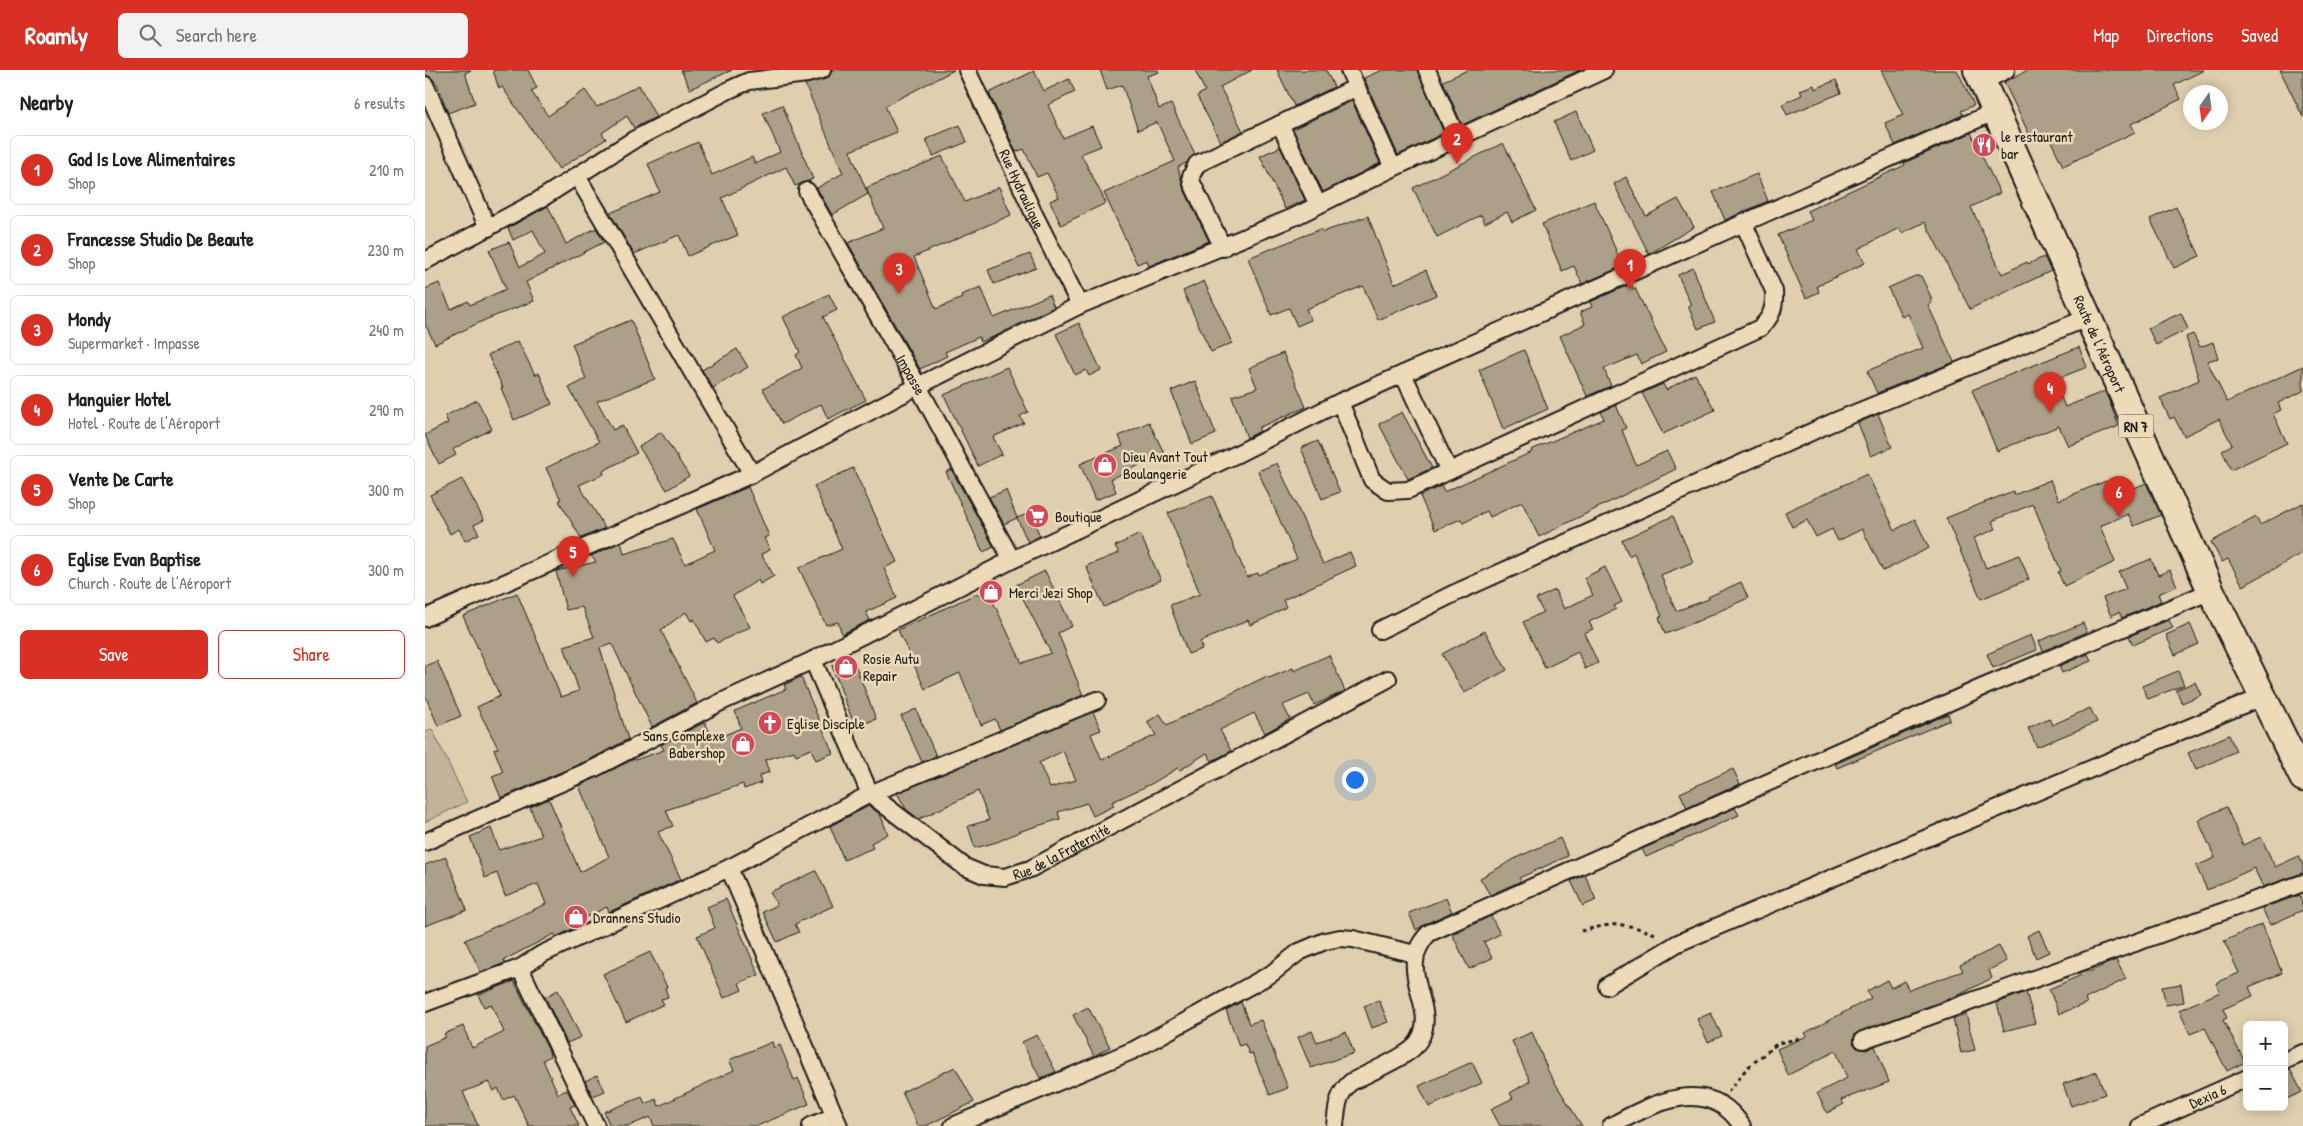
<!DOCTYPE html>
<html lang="en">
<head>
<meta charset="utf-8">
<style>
	:root { --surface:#fff; --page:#f2f2f2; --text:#202124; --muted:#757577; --line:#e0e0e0; --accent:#d93025 }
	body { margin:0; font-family:"Patrick Hand",sans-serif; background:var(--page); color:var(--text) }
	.controls { position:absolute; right:15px; bottom:15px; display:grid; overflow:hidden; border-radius:8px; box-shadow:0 2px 12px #0003 }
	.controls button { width:45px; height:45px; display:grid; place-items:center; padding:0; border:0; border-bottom:1px solid var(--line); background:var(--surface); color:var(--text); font:25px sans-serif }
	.compass { position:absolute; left:1758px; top:15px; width:45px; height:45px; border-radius:50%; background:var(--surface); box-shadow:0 2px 12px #0003; rotate:194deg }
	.you { position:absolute; left:929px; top:709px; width:18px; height:18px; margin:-12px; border:4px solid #fff; border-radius:50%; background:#1a73e8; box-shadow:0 0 0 8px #1a73e833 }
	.badge { display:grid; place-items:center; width:32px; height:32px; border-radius:50%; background:var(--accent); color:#fff; font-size:16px; font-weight:700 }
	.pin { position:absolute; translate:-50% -41px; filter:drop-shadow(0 1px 2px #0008) }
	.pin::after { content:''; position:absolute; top:26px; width:18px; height:15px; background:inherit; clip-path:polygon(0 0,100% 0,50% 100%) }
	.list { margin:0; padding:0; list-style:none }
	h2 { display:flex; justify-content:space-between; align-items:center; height:65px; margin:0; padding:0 20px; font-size:21px }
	h2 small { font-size:16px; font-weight:400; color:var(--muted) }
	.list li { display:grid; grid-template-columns:32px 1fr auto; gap:15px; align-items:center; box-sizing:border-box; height:70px; margin:0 10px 10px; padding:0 10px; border:1px solid var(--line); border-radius:8px }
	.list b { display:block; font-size:19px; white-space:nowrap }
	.list p { margin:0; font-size:16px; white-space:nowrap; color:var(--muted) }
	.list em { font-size:16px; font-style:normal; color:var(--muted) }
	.actions { display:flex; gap:10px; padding:15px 20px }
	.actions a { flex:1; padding:11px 0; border:1px solid var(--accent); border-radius:8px; text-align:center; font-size:18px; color:var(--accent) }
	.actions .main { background:var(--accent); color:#fff }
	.icon { flex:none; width:28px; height:28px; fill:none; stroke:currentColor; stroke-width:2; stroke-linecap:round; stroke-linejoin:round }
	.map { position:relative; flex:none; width:1878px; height:1056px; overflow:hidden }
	header { display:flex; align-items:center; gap:30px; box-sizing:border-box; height:70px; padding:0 25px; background:var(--accent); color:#fff }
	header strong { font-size:24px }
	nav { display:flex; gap:28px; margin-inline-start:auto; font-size:18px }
	.search { width:350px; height:45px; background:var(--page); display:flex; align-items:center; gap:12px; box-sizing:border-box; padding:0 18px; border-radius:8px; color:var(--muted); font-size:19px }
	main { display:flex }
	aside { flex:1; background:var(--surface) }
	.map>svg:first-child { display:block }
</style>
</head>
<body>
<header>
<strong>Roamly</strong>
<div class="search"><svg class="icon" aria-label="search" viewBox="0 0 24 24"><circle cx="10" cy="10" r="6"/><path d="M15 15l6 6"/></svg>Search here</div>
<nav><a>Map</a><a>Directions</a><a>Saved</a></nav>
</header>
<main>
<aside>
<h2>Nearby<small>6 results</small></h2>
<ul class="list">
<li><span class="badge">1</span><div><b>God Is Love Alimentaires</b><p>Shop</p></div><em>210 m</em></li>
<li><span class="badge">2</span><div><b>Francesse Studio De Beaute</b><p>Shop</p></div><em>230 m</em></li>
<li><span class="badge">3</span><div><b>Mondy</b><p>Supermarket · Impasse</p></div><em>240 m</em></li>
<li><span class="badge">4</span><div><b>Manguier Hotel</b><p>Hotel · Route de l’Aéroport</p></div><em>290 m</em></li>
<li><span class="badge">5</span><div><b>Vente De Carte</b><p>Shop</p></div><em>300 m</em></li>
<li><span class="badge">6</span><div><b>Eglise Evan Baptise</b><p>Church · Route de l’Aéroport</p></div><em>300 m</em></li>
</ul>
<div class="actions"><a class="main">Save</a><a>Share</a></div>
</aside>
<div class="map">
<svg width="1878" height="1056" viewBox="0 0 1878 1056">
	<rect width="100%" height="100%" fill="#e0cfaf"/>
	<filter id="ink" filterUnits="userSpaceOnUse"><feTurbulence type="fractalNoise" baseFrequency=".02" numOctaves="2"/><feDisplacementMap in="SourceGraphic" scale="10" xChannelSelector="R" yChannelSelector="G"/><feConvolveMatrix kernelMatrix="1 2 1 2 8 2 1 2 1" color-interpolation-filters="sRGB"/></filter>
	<g filter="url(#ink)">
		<path fill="#c3b499" stroke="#70685a" d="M7 659 42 732 0 752V662Z"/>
		<path fill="#ada088" stroke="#1c1c1c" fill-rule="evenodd" d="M0 0H46L40 3 50 33 23 43 12 14 6 7 0 5Z
			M68 0H103L112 18 106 21 123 46 160 20 172 37 214 15 231 47 209 58 202 46 177 63 181 69 134 99 77 17 74 19Z
			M256 0H307L265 19Z
			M407 0H529L460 36 472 62 425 81 443 124 407 145 392 118 418 103 380 14 400 9 404 7Z
			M675 0H733L734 2 722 6 734 39 746 34 770 84 761 93 753 97 758 117 784 171 724 196 722 190 712 194 679 123 750 91 732 52 713 60 697 15 682 20Z
			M770 0H827L795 17 818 61 796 72 772 26 780 21Z
			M852 0H901L909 17 869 36Z
			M957 0H992L1019 63 973 85 939 8Z
			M1043 0H1155L1037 55 1018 11Z
			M1456 0H1532L1549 35 1536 41 1538 45 1470 75 1460 53 1478 45Z
			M1603 0H1779L1749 15 1756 29 1706 54 1710 62 1638 96 1623 65 1608 72 1579 12Z
			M1855 0H1878V47Z
			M609 1 619 21 644 9 650 22 623 35 638 68 667 56 676 76 656 84 681 133 636 155 625 131 634 127 622 103 612 107 599 79 591 82 564 23Z
			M1411 10 1416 23 1362 45 1357 34 1377 25 1375 20 1389 15 1390 19Z
			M927 31 955 93 898 122 868 59Z
			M357 35 388 109 370 116 361 97 297 128 313 165 284 177 263 186 254 165 209 184 185 143 235 122 223 94 273 72 287 105 327 87 330 94 355 82 338 43Z
			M1151 42 1168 80 1146 91 1129 52Z
			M535 55 542 72 508 86 501 69Z
			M1546 63 1575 123 1546 137 1577 204 1602 192 1603 194 1619 187 1626 201 1545 239 1500 152 1477 163 1474 158 1433 179 1440 193 1392 216 1394 222 1381 228 1353 165 1387 150 1382 141 1480 95 1479 93Z
			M1078 73 1111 140 1087 152 1082 142 1060 153 1056 145 1012 167 988 118Z
			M855 77 880 130 860 139 835 86Z
			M517 86 540 132 574 117 586 145 489 187 511 239 537 228 536 225 556 217 569 248 624 225 629 237 573 265 555 272 554 267 520 282 522 286 495 299 423 173 458 158 441 118Z
			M1332 104 1343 131 1300 150 1288 122Z
			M1201 107 1221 146 1253 129 1269 157 1224 184 1189 114Z
			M1169 131 1198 196 1157 214 1149 196 1137 201 1117 154Z
			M123 136 141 174 171 158 179 172 101 212 109 231 62 249 10 274 0 254V219L14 213 26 239 43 231 45 235 81 219 64 180 84 172 95 197 120 184 108 160 88 170 83 158Z
			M1751 137 1775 186 1749 198 1725 149Z
			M943 146 969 214 1001 200 1011 225 953 250 938 216 881 239 886 250 872 256 864 238 846 245 823 188 896 159 898 162Z
			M605 184 611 198 569 214 563 200Z
			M1268 198 1290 252 1273 259 1263 236 1266 235 1253 205Z
			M1490 206H1496L1506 227V233L1503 235 1529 292 1452 323 1442 301 1498 278 1483 244 1477 247 1463 218Z
			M779 211 807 273 786 282 758 221Z
			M1206 214 1208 219 1210 218 1241 282 1216 294 1212 285 1179 299 1186 316 1162 326 1135 266 1160 254 1155 242 1167 237 1165 232Z
			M404 224 412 240 398 247 441 330 403 349 396 334 357 354 338 319 377 298 371 285 375 282 358 247Z
			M1756 243 1763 259 1731 275 1723 258Z
			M206 250 230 309 172 331 188 360 197 355 212 383 178 401 179 404 154 415 180 458 156 468 134 431 136 430 121 398 174 372 144 318 161 309 147 274Z
			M654 253 676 300 664 306 661 300 650 305 631 264Z
			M1768 264 1775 277 1788 272 1793 288 1782 291 1802 332 1878 296V321L1853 333 1856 340 1848 344 1862 373 1806 400 1797 380 1807 375 1794 349 1759 366 1749 347 1745 349 1735 328 1774 310 1761 267Z
			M93 271 110 305 114 303 127 334 89 350 76 318H78L63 285Z
			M1654 277 1662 297 1629 310 1640 337 1680 321 1694 356 1643 376 1634 356 1572 381 1547 320Z
			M312 279 323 297 288 318 277 300Z
			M1099 280 1123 339 1078 359 1054 300Z
			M858 283 881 337 833 358 835 361 822 368 807 326 832 318 824 298Z
			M582 297 603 342 595 346 599 353 568 367 577 384 553 396 519 325Z
			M1270 304 1290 340 1238 364 1217 323 1238 314 1241 320Z
			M770 311 791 364 767 374 746 321Z
			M52 330 67 359 28 379 31 385 14 394 0 365 23 353 20 346Z
			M1191 335 1201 358 1197 360 1211 395 1242 381 1251 399 1114 467 1097 432 1065 447 1062 441 1038 453 1036 449 1010 460 995 426 1016 416 1019 422 1107 382 1106 380 1179 349 1176 342Z
			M977 342 1007 398 983 409 954 354Z
			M1453 344 1467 377 1446 386 1433 353Z
			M724 352 739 383 686 409 691 422 670 430 655 394 698 376 694 366Z
			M236 362 264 406 242 420 214 377Z
			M893 371 915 422 897 429 876 378Z
			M852 393 898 494 925 482 931 496 858 530 861 537 841 548 825 555 823 550 775 572 777 579 763 584 745 535 775 524 743 443 787 426 822 507 833 503 834 505 872 489 833 401Z
			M428 398 472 492 459 498 472 528 441 542 445 550 417 564 413 552 401 555 374 498 417 479 389 416Z
			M526 399 569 477 558 482 521 402Z
			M1442 404 1470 460 1490 449 1504 478 1458 501 1437 459 1413 471 1407 459 1391 467 1382 450 1367 457 1360 442Z
			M37 409 59 450 49 455 54 464 40 471 34 459 25 464 5 425Z
			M1625 410 1634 430 1681 411 1688 427 1721 413 1736 445 1709 456 1703 444 1675 456 1690 492 1639 516 1633 502 1636 501 1608 434 1567 451 1571 459 1549 468 1561 498 1594 485 1604 509 1556 529 1521 448 1588 421 1589 425Z
			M323 417 344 466 339 468 345 480 336 484 349 506 335 514 333 510 308 526 325 557 292 573 289 568 281 572 269 549 266 551 261 542 236 560 272 633 227 657 187 574 175 578 203 669 166 689 76 728 67 706 78 702 69 679 73 678 52 637 75 626 38 546 92 523 136 627 154 621 139 576 169 567 157 537 141 540 131 501 171 492 166 486 196 472 199 484 248 469 260 494 290 480 272 439Z
			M581 420 592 448 579 454 564 427Z
			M1878 433V483L1818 516 1803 489 1797 492 1786 472 1831 447 1835 455Z
			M605 443 615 466 603 472 592 448Z
			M1248 446 1268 492 1236 505 1251 541 1284 529 1283 527 1316 512 1323 528 1273 551 1240 564 1234 547 1237 546 1209 483 1204 486 1197 470Z
			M715 464 736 510 679 537 661 496 694 483 690 476Z
			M1726 489 1733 505 1745 500 1752 516 1733 524 1736 531 1697 548 1694 542 1686 546 1678 528 1701 519 1694 502Z
			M1180 497 1197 532 1189 536 1191 539 1164 552 1168 559 1159 563 1173 593 1160 599 1153 582 1120 598 1098 552 1118 542 1111 529 1130 520 1139 539 1168 525 1159 508Z
			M620 501 647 556 633 563 658 625 575 660 570 649 556 655 535 603 500 619 473 560 553 523 555 525 563 521 597 593 626 583 591 515Z
			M1744 550 1748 558 1708 575 1704 566Z
			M1658 553 1662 562 1618 581 1614 571Z
			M1765 554 1774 574 1750 585 1741 565Z
			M1060 561 1082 600 1039 623 1017 584Z
			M1606 565 1612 580 1568 598 1562 584Z
			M1663 584 1666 591 1637 603 1634 596Z
			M904 585 920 621 889 635 884 624 858 635 865 649 840 663 829 643 795 660 806 681 787 691 782 683 755 700 753 698 726 714 687 732 689 736 668 746 662 733 633 742 635 749 596 761 572 772 550 778 543 756 564 750 553 721 494 749 481 739 472 723 668 642 676 660 666 664 677 690 731 665 722 652 735 644 742 655 842 606 844 608 868 598 869 601ZM638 681 651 710 625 718 614 693Z
			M428 589 451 649 430 657 407 596Z
			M12 591 36 646 13 656 0 625V596Z
			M1753 601 1759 615 1723 629 1717 616Z
			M376 607 408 683 391 690 386 679 371 685 369 681 340 690 344 702 334 706 336 713 319 719 318 714 241 740 248 756 233 762 256 809 184 842 182 837 149 853 151 857 131 867 129 864 79 890 80 893 56 902 40 870 121 834 113 814 80 826 72 803 60 808 45 767 66 758 74 780 116 766 105 737 124 729 155 802 184 787 154 716 209 689 210 690 239 680 236 675 280 652 288 670 316 658 310 641 361 619 359 615Z
			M1770 612 1776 625 1757 633 1751 620Z
			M1665 638 1672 652 1612 677 1603 658 1624 648 1627 655Z
			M491 639 511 686 497 692 476 646Z
			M1523 644 1525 650 1412 698 1410 694Z
			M1804 665 1811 681 1771 700 1763 683Z
			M1308 699 1315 714 1262 738 1255 723Z
			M444 736 455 744 463 764 446 773 448 778 419 790 405 756Z
			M1801 737 1818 775 1836 767 1850 797 1874 786 1878 796V803L1838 817 1829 798 1782 820 1771 796 1790 788 1773 750Z
			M1310 738 1314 745 1221 787 1217 779Z
			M1135 768 1143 786 1094 808 1096 811 1065 825 1055 808 1095 786Z
			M21 787 42 840 0 856V795Z
			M391 801 408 836 370 854 374 862 352 872 338 842 352 835 345 822Z
			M1160 805 1171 830 1158 836 1146 811Z
			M1875 825 1878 840 1845 855 1837 838Z
			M1021 828 1027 842 1000 854 991 860 984 843Z
			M301 829 334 905 314 913 317 920 299 928 272 866 290 858 282 837Z
			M1066 846 1075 864 1059 872 1067 888 1044 899 1027 864Z
			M1837 854 1857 903 1824 917 1828 926 1798 939 1802 948 1798 950 1820 992 1802 1001 1780 958 1765 964 1754 940 1795 922 1791 913 1814 903 1799 871Z
			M1614 860 1624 882 1611 888 1602 866Z
			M1574 876 1582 891 1564 900 1567 908 1536 924 1430 964 1428 973 1432 978 1441 980 1450 976 1464 1012 1416 1030 1419 1034 1402 1043 1392 1023 1422 1008 1411 981 1363 1005 1352 979 1382 966 1380 963 1446 928 1442 921 1462 910 1466 918 1479 911 1484 920 1538 901 1535 895Z
			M225 882 242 917 240 918 243 927 236 929 239 934 201 952 178 904Z
			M1691 890 1701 909 1660 929 1662 933 1634 944 1624 919Z
			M89 911 124 981 125 986 118 990 133 1024 142 1020 150 1035 145 1037 154 1056H104L89 1025 78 1030 73 1018 69 1021 64 1012 38 1022 53 1056H0V976L21 967 19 964 38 956 47 978 79 962 66 934 59 937 53 925Z
			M1756 914 1759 932 1741 935 1737 917Z
			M133 920 156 967 142 973 120 927Z
			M1601 922 1610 953 1579 961 1572 933Z
			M954 930 963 952 947 958 939 936Z
			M816 932 824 954 836 950 863 1018 845 1025 827 983 824 984 820 974 814 976 801 940Z
			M663 937 685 977 669 986 648 945Z
			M1286 943 1297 966 1283 972 1272 949Z
			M1541 944 1550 980 1536 983 1528 949Z
			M887 961 892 972 921 962 929 983 886 998 873 967Z
			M1107 962 1124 1003 1157 1056H1075L1066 1039 1088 1028 1085 1023 1105 1011 1087 971Z
			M612 965 631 1002 615 1008 597 972Z
			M347 972 349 978 355 975 369 1010 373 1008 384 1034 332 1056H229L225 1047 204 1056H185L179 1042 217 1027 220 1034 231 1029 234 1036 309 1000 304 990Z
			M1047 992 1057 1013 1004 1037 994 1016Z
			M530 997 549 1032 501 1056H493L477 1022Z
			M1865 999 1877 1022 1859 1030V1001Z
			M1672 1002 1680 1024 1646 1036 1638 1014Z
			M172 1005 180 1021 168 1026 160 1011Z"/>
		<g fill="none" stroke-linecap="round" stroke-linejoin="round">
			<g stroke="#1c1c1c" stroke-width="20">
				<g id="street">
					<path id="s1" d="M542 0 609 144 655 235"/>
					<path d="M924 0 968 98"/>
					<path d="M1002 0 1032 68"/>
					<path d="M1557 12 1581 0"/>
					<path d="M0 15 63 158"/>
					<path d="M855 54 893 135"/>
					<path d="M152 106 327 404"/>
					<path id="s2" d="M382 121 493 316 587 490"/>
					<path d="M798 178 767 113 766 106 772 94 932 17"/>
					<path d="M0 191 114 130 210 69 306 19 324 11 382 4 397 0"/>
					<path d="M978 304 1024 401"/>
					<path d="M915 332 947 410 963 421 983 420 1335 258C1347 247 1350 237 1349 221L1318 152"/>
					<path d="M0 548 327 404 493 316 655 235 869 147 968 98 1179 0"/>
					<path d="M955 560 1030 523 1406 353 1662 248"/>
					<path id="s3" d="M388 590 445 724 540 797 559 805 580 807 605 799 963 609"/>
					<path d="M0 772 170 698 294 633 388 590 587 490 810 385 915 332 1571 41"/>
					<path d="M304 798 414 1056"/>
					<path d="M95 898 171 1056"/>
					<path d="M1182 916 1253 873 1839 626"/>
					<path d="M0 933 95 898 117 884 304 798 445 724 672 630"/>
					<path d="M1438 970 1878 813"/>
					<path d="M1859 991 1878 983"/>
					<path d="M386 1056 410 1046"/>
					<path d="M528 1056 709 980 846 904 874 882 900 871 915 868 928 869 990 884"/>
					<path d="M910 1056C912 1038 912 1024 926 1012 941 1004 979 988 989 977 1022 941 965 903 1004 863L1556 618 1786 521"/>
					<path d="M1186 1056C1228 1033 1284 1004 1317 1056"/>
					<path id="s4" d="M1715 1056 1822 1008"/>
				</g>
			</g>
			<g stroke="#1c1c1c" stroke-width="30">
				<g id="primary">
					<path id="s5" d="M1552 0 1786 521 1878 708"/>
				</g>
			</g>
			<path stroke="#1c1c1c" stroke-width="3" stroke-dasharray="4 4" stroke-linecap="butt" d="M1156 861C1193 852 1197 852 1233 865
				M1303 1022 1322 998 1353 973 1378 968"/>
			<use href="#street" stroke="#eddab8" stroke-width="16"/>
			<use href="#primary" stroke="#eddab8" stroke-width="26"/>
		</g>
	</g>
	<defs>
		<g id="restaurant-disc" transform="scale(1.25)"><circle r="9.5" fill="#d1495b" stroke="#eddab8"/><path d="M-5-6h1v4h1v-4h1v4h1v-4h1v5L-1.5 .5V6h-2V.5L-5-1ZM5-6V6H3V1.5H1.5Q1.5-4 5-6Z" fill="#fff"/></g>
		<g id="shop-disc" transform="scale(1.25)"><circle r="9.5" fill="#d1495b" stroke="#eddab8"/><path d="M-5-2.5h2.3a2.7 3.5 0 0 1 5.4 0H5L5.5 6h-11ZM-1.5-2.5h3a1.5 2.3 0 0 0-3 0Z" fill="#fff"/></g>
		<g id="supermarket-disc" transform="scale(1.25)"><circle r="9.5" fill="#d1495b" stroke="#eddab8"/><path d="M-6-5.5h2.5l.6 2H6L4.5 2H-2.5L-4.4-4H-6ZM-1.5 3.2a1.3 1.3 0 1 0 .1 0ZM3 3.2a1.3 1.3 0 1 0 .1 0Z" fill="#fff"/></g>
		<g id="church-disc" transform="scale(1.25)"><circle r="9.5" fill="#d1495b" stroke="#eddab8"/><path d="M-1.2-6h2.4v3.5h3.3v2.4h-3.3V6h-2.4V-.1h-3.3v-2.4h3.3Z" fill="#fff"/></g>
	</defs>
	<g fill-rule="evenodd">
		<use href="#restaurant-disc" x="1559" y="75"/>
		<use href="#shop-disc" x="680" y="395"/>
		<use href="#supermarket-disc" x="612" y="446"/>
		<use href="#shop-disc" x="566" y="522"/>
		<use href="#shop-disc" x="421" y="597"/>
		<use href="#church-disc" x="345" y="653"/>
		<use href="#shop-disc" x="318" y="674"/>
		<use href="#shop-disc" x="151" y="847"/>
	</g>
	<g text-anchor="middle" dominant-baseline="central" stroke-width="5" stroke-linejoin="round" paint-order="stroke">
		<rect fill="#eddab8" stroke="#5b554b" stroke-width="1" x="1693.5" y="344.5" width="35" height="23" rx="4"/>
		<g font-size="14" font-weight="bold" fill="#1c1c1c">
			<text x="1711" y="356">RN 7</text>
		</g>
		<g font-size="15" fill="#1c1c1c" stroke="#eddab8" text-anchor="start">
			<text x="1576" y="66">le restaurant<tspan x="1576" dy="17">bar</tspan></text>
			<text x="698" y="386">Dieu Avant Tout<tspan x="698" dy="17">Boulangerie</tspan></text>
			<text x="630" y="446">Boutique</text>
			<text x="584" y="522">Merci Jezi Shop</text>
			<text x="438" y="588">Rosie Autu<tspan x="438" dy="17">Repair</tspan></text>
			<text x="362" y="653">Eglise Disciple</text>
			<text x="300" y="665" text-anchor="end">Sans Complexe<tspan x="300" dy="17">Babershop</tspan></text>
			<text x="168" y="847">Drannens Studio</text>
		</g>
		<g font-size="15" fill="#1c1c1c" stroke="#eddab8">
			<text stroke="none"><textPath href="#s1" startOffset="131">Rue Hydraulique</textPath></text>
			<text stroke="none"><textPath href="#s5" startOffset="300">Route de l’Aéroport</textPath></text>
			<text stroke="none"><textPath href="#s2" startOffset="211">Impasse</textPath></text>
			<text stroke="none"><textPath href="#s3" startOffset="369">Rue de la Fraternité</textPath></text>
			<text stroke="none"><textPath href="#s4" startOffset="74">Dexia 6</textPath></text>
		</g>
	</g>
</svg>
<div class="controls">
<button>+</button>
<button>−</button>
</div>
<svg class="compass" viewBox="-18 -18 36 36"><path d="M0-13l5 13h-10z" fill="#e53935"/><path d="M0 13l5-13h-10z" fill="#757577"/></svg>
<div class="you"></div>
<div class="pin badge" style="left:1205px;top:220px">1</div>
<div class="pin badge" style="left:1032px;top:94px">2</div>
<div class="pin badge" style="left:474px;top:224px">3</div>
<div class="pin badge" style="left:1625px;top:343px">4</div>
<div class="pin badge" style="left:148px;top:507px">5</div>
<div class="pin badge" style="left:1694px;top:447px">6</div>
</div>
</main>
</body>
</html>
